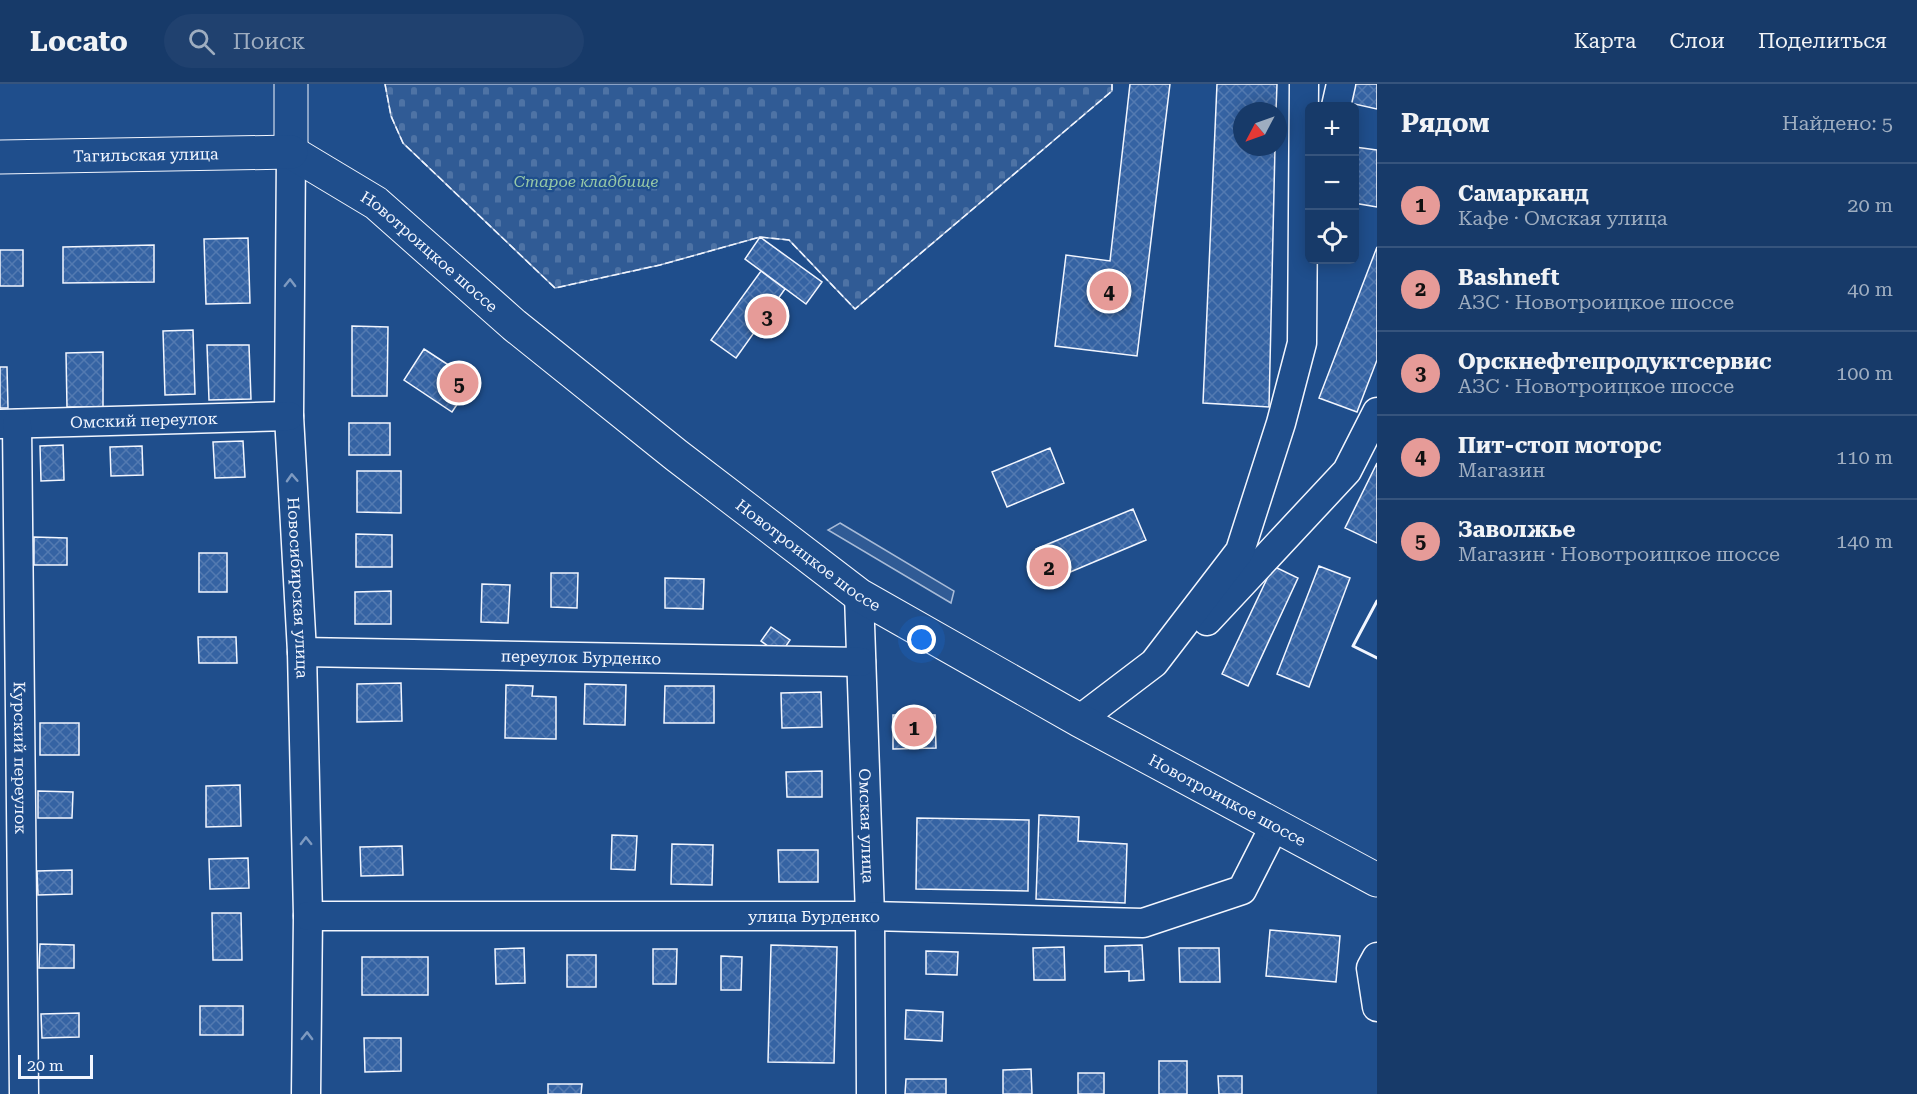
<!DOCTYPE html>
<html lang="ru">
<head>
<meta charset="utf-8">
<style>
	:root { --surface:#173a69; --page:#20416f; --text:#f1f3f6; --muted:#9eadc0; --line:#36547d; --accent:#e69b98 }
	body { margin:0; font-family:"Roboto Serif",serif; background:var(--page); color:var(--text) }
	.controls { position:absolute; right:18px; top:18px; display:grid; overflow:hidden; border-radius:9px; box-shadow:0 3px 15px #0003 }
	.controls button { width:54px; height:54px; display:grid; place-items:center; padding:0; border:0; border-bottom:2px solid var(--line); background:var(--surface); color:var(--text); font:30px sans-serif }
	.compass { position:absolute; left:1233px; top:18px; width:54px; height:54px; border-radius:50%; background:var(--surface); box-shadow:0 3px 15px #0003; rotate:229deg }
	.scale { position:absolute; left:18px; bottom:15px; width:75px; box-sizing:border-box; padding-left:6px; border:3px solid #f2f6ff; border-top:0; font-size:16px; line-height:21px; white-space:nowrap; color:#f2f6ff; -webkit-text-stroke:4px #1f4e8c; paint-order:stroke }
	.you { position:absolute; left:922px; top:556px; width:21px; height:21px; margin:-15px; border:4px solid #fff; border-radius:50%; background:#1a73e8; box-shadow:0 0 0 9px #1a73e833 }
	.badge { display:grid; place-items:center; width:39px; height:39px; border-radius:50%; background:var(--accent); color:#111; font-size:20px; font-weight:700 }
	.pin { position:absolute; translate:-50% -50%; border:3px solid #fff; box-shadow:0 2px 6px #0006 }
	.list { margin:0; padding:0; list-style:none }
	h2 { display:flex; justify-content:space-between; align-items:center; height:78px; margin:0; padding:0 24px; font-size:26px }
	h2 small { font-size:20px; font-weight:400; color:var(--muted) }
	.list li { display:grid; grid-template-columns:39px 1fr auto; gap:18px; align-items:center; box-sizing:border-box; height:84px; padding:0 24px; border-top:2px solid var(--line) }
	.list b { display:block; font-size:22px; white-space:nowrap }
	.list p { margin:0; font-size:20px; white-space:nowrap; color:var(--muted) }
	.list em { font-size:20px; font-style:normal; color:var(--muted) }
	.icon { flex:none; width:33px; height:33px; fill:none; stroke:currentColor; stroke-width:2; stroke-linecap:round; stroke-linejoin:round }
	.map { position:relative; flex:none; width:1377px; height:1010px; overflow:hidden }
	header { display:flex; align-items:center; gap:36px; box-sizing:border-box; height:84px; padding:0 30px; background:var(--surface); border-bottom:2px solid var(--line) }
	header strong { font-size:28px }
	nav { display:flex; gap:33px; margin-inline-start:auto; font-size:21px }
	.search { width:420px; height:54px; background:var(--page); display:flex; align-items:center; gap:15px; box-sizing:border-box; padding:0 21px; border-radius:33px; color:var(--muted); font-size:22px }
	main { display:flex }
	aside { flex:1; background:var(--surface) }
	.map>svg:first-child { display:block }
</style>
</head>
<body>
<header>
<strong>Locato</strong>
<div class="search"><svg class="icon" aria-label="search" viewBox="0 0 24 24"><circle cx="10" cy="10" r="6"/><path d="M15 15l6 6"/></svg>Поиск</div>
<nav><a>Карта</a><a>Слои</a><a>Поделиться</a></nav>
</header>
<main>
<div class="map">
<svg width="1377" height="1010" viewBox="0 0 1377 1010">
	<defs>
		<pattern id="cemetery-stones" width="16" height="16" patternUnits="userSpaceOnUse" patternTransform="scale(1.5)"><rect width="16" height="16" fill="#305b95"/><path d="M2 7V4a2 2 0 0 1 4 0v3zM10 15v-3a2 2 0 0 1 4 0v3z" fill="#4e73a5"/></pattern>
		<pattern id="building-cross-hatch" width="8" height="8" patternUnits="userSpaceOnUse" patternTransform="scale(1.5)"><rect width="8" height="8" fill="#3563a3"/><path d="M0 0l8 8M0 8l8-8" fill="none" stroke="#537ab1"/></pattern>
	</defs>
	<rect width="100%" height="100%" fill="#1f4e8c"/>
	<path fill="#305b95" stroke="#a8bbd7" stroke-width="1.5" d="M840 439 954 507 951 519 828 446Z"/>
	<path fill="url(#cemetery-stones)" stroke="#a8bbd7" stroke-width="1.5" d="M385 0H1112V7L855 225 789 156 760 153 660 181 555 204 403 59 391 32Z"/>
	<path fill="url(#building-cross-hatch)" stroke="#f2f6ff" stroke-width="1.5" d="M1130 0H1170L1137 272 1055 262 1066 171 1110 177Z
		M1217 0H1277L1276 27H1242V63H1275L1269 323 1203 319Z
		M1354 0H1377V25L1350 19Z
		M1355 63 1377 66V123L1354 119Z
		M760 153 822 198 806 220 745 175Z
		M248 154 250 219 206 220 204 155Z
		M154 161V198L63 199V163Z
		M1377 163V276L1357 328 1319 314Z
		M0 166H23V202H0Z
		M761 187 785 205 736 274 711 256Z
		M352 242 388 243 387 312H352Z
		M193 246 195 310 165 311 163 247Z
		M207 261H249L251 315 209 316Z
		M424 265 473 297 452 328 404 296Z
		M103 268V323H67L66 269Z
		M0 283H7L8 324H0Z
		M349 339H390V371H349Z
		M243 357 245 393 215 394 213 358Z
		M63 361 64 396 41 397 40 362Z
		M142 362 143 391 111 392 110 363Z
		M1050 364 1064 399 1007 423 992 388Z
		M1377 379V459L1345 444Z
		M357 387H401V429L357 428Z
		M1133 425 1146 456 1049 497 1036 465Z
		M356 450 392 451V483H356Z
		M34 453 67 454V481H34Z
		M199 469H227V508H199Z
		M1273 482 1298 494 1248 602 1222 590Z
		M1319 482 1350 494 1309 603 1277 590Z
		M551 489H578L577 524 551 523Z
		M665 494 704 495 703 525 665 524Z
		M482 500 510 501 508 539 481 538Z
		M391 507V540H355V508Z
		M771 543 790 556 780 571 761 557Z
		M198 553H236L237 579H199Z
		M401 599 402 637 357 638V600Z
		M585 600 626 601 625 641 584 640Z
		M506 601 533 602 532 612 556 613V655L505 654Z
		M665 602H714V639H664Z
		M821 608 822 643 782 644 781 609Z
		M893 631H935L936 664 893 665Z
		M40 639H79V671H40Z
		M822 687V713H787L786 688Z
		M240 701 241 742 206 743V702Z
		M38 707 73 708 72 734H38Z
		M1039 731 1079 733 1078 757 1127 760 1125 819 1036 815Z
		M917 734 1029 736 1028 807 916 805Z
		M612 751 637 752 635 786 611 785Z
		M672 760 713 761 712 801 671 800Z
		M402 762 403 791 361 792 360 763Z
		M778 766H818V798H779Z
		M248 774 249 804 210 805 209 775Z
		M72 786V810L38 811 37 787Z
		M212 829H241L242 876H213Z
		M1270 846 1340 852 1336 898 1266 892Z
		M40 860 74 861V884H39Z
		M771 861 837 863 834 979 768 978Z
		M1142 861 1144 896 1129 897V887L1105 888V862Z
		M1064 863 1065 896H1034L1033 864Z
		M524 864 525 899 496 900 495 865Z
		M1179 864H1219L1220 898H1180Z
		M653 865H677L676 900H653Z
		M926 867 958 868 957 891 926 890Z
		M567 871H596V903H567Z
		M721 872 742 873 741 906H721Z
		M362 873H428V911H362Z
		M200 922H243V951H200Z
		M906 926 943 928 942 957 905 955Z
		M79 929V953L42 954 41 930Z
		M364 954H401V987L365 988Z
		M1159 977H1187V1010H1159Z
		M1031 985 1032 1010H1003V986Z
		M1078 989H1104V1010H1078Z
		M1218 992H1242V1010H1219Z
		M906 995H946V1010H905Z
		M548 1000H582L581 1010H548Z"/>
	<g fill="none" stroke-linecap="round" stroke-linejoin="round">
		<g stroke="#f2f6ff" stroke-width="31">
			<g id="minor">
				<path d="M1336 22 1341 0"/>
				<path id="s1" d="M291 68 289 332 302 568 308 832 306 1010"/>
				<path id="s2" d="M0 340 289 332"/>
				<path id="s3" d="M17 340 24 1010"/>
				<path id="s4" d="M859 511 870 832 871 1010"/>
				<path d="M1207 537 1347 387 1377 328"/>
				<path id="s5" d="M302 568 861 578"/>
				<path d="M1079 636 1154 579 1240 467 1281 339 1302 259 1304 0"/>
				<path id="s6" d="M308 832H870L1143 839 1242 806 1274 743"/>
				<path d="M1377 873 1371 884 1377 923"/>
			</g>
		</g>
		<g stroke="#f2f6ff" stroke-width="35">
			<g id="major">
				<path d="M291 0V68"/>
				<path id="s7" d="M291 68 376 119 514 241 676 371 859 511 1079 636 1377 796"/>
				<path id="s8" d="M0 73 291 68"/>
			</g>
		</g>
		<use href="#minor" stroke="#1f4e8c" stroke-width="28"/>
		<use href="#major" stroke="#1f4e8c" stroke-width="33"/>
		<path stroke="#f2f6ff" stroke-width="1.5" stroke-dasharray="8 3" stroke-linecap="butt" d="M385 0 391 32 403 59 555 204 660 181 760 153 789 156 855 225 1112 7V0"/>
		<path stroke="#f2f6ff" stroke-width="3" d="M1377 517 1353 562 1377 574"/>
	</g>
	<defs><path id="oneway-chevron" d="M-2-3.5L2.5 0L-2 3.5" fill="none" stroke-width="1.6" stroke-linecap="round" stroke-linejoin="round" transform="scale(1.5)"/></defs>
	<g stroke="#7e9ac0">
		<use href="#oneway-chevron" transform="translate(290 199) rotate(-89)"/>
		<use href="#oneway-chevron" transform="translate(292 394) rotate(-93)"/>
		<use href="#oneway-chevron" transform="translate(306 757) rotate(-91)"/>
		<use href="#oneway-chevron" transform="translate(307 952) rotate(-89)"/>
	</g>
	<g text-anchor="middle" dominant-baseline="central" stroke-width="4.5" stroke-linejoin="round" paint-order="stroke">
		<g font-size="16" fill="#f2f6ff" stroke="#1f4e8c">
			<text stroke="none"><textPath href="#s8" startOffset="146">Тагильская улица</textPath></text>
			<text stroke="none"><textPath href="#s7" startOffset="171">Новотроицкое шоссе</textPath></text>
			<text stroke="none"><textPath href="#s2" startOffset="144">Омский переулок</textPath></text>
			<text stroke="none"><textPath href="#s7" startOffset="657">Новотроицкое шоссе</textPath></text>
			<text stroke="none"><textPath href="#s1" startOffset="436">Новосибирская улица</textPath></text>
			<text stroke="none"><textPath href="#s5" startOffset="279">переулок Бурденко</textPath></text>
			<text stroke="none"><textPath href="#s3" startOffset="334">Курский переулок</textPath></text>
			<text stroke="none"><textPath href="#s7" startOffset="1143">Новотроицкое шоссе</textPath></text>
			<text stroke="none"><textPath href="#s4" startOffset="231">Омская улица</textPath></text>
			<text stroke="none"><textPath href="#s6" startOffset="506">улица Бурденко</textPath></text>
		</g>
		<g font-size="16" font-style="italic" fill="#97c8a6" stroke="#1f4e8c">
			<text x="586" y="97">Старое кладбище</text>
		</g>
	</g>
</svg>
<div class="controls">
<button>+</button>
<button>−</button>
<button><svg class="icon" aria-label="locate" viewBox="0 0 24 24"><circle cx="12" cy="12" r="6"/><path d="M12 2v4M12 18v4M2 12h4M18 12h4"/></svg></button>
</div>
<svg class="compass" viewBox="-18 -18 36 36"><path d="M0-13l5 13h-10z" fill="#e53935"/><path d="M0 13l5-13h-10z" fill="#9eadc0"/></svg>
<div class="scale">20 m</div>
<div class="you"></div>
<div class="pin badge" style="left:914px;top:643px">1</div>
<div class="pin badge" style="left:1049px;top:483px">2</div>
<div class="pin badge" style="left:767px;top:232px">3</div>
<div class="pin badge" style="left:1109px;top:207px">4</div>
<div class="pin badge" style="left:459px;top:299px">5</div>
</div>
<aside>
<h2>Рядом<small>Найдено: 5</small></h2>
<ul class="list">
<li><span class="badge">1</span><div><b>Самарканд</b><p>Кафе · Омская улица</p></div><em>20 m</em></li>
<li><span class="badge">2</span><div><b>Bashneft</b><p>АЗС · Новотроицкое шоссе</p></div><em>40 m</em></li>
<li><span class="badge">3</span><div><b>Орскнефтепродуктсервис</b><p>АЗС · Новотроицкое шоссе</p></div><em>100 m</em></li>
<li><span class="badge">4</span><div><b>Пит-стоп моторс</b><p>Магазин</p></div><em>110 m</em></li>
<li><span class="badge">5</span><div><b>Заволжье</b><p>Магазин · Новотроицкое шоссе</p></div><em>140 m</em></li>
</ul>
</aside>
</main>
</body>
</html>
